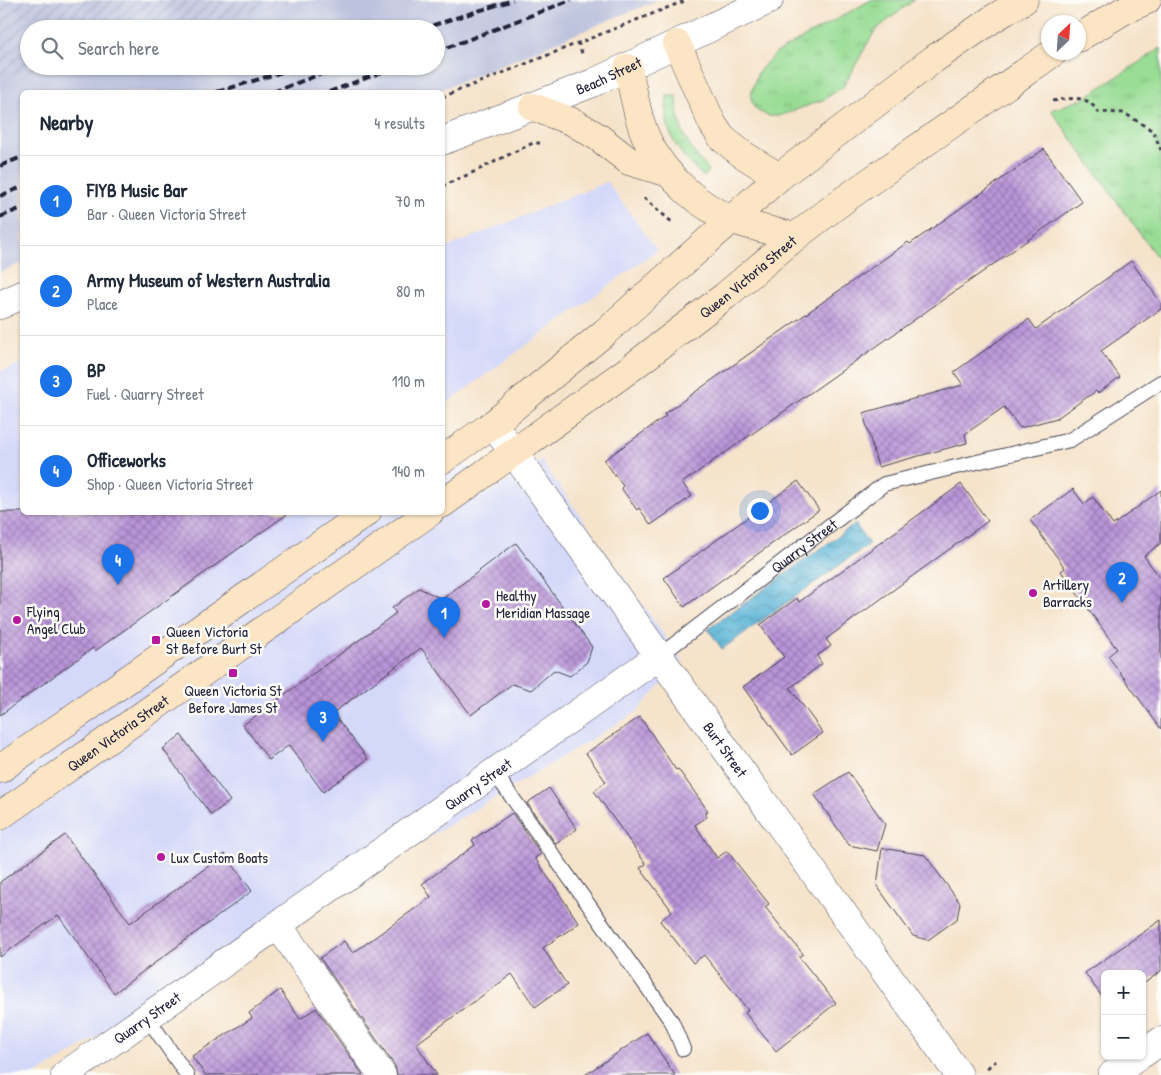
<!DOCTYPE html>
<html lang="en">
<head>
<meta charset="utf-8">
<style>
	:root { --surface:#fff; --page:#f6f6f7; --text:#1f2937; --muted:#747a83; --line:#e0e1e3; --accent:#1a73e8 }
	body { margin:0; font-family:"Patrick Hand",sans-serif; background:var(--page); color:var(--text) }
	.controls { position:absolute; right:15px; bottom:15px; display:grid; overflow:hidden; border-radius:8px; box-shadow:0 1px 4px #0004 }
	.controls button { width:45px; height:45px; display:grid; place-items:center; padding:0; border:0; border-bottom:1px solid var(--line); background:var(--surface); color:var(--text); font:25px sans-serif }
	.compass { position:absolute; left:1041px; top:15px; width:45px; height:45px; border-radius:50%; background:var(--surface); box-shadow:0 1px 4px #0004; rotate:25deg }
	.you { position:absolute; left:759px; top:510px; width:18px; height:18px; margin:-12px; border:4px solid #fff; border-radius:50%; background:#1a73e8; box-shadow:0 0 0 8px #1a73e833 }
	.badge { display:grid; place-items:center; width:32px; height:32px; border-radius:50%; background:var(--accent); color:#fff; font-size:16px; font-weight:700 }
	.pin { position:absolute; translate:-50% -41px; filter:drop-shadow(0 1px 2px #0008) }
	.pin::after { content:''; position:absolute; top:26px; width:18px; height:15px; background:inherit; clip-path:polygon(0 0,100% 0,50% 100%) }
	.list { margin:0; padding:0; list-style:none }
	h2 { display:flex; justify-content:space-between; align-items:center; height:65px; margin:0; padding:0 20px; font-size:21px }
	h2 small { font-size:16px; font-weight:400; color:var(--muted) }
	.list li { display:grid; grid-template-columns:32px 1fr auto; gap:15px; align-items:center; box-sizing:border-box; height:90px; padding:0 20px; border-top:1px solid var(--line) }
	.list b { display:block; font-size:19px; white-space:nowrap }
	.list p { margin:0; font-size:16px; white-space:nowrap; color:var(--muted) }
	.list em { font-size:16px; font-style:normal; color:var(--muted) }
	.icon { flex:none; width:28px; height:28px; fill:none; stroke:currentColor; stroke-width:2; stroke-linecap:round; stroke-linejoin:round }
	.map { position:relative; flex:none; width:1161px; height:1075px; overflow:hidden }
	.search { position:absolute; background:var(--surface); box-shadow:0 1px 4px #0004; left:20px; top:20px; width:425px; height:55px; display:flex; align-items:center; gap:12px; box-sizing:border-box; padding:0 18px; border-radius:28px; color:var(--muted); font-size:19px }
	.panel { position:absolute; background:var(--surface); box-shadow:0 1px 4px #0004; left:20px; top:90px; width:425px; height:425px; border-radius:8px }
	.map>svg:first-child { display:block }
</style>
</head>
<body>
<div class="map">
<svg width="1161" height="1075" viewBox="0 0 1161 1075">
	<defs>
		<pattern id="industrial-furrows" width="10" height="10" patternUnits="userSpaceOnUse" patternTransform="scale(1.25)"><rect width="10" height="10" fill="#bdc3de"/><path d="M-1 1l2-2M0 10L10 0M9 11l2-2" fill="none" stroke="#a2a7bf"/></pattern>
		<pattern id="grass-tufts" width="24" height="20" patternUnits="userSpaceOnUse" patternTransform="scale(1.25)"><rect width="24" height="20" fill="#99dd95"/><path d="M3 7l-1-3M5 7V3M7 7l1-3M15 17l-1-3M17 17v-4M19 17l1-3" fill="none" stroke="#84bd81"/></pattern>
		<pattern id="water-waves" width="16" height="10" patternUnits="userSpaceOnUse" patternTransform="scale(1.25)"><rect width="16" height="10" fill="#58b3d6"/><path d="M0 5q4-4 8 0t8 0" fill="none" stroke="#4891af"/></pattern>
		<pattern id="building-cross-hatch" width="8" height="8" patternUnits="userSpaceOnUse" patternTransform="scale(1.25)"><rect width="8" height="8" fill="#ba95d9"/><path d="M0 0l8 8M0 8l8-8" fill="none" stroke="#9779b1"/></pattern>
	</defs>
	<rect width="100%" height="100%" fill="#fdfcf7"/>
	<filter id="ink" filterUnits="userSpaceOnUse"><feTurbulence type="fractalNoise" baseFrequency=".02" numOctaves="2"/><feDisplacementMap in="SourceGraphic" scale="10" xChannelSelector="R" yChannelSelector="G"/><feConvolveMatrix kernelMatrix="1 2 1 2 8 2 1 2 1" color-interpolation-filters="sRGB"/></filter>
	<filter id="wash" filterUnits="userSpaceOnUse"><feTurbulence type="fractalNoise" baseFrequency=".0096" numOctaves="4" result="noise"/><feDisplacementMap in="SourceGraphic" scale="20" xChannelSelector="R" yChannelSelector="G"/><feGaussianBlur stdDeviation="1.12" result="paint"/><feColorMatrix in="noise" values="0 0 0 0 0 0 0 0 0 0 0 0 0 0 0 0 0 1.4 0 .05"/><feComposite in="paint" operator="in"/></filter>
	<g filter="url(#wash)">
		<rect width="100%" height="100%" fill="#f5e3ca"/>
		<path fill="#d4d8f9" d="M607 182 657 250 443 406V249Z
			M22 363V512H442L443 435 489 493 541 460 683 662 635 713 35 1075H0V372Z"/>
		<path fill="url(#industrial-furrows)" d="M0 0H299L190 29H29V66H49L0 79Z"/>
		<path fill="#bdc3de" d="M299 0H658L435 92H22V263L0 272V79L49 66H436V29H190Z"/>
		<path fill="url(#grass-tufts)" stroke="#5e8068" d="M871 0H914L878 28 873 34 843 87 823 100 779 116H768L758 111 754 107 751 98 752 90 758 72 776 53Z
			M1161 48V263L1051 110 1083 99Z
			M667 96H677C676 126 688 149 709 170L704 177C678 153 662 133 667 96Z"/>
		<path fill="url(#water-waves)" stroke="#3d6a88" d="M855 524 869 544 722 649 708 629Z"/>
		<g id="blocks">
			<path fill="url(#building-cross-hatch)" d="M1044 149 1082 202 682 483 692 496 651 525 639 508 637 510 621 488 623 486 604 460 666 416 664 414 776 335 908 242 910 244Z
				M1131 261 1161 303V309L1101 351 1120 377 1098 393 1096 391 1057 418 1020 428 1004 407 965 434 967 443 878 467 863 413 963 385 954 372 1029 319 1036 329Z
				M798 481 819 510 684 607 664 578Z
				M961 484 988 521 826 639 831 646 817 656 822 664 790 688 823 733 792 755 743 687 784 657 760 625 797 598 799 602Z
				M1073 489 1084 504 1093 497 1113 525 1161 490V543L1144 556 1161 579V729L1108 656 1117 649 1061 571 1065 568 1030 520Z
				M0 512H290L95 651 93 648 0 715Z
				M516 543 592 647 587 662 570 676 554 670 531 690 512 684 471 715 421 648 333 713 368 759 323 792 289 745 269 760 243 725 396 613 392 608 419 588 442 599Z
				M640 717 676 770 678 769 708 811 704 813 707 817 695 825 717 858 727 851 769 904 765 907 803 954 799 957 836 1003 776 1051 745 1013 748 1010 704 955 693 963 660 921 672 911 640 868 646 864 594 791 606 782 586 753Z
				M181 735 230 801 211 815 163 749Z
				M848 772 885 824 877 851 849 845 814 794Z
				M549 788 577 829 556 844 527 803Z
				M512 813 541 854 535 858 579 923 543 948 567 985 535 1007 512 974 416 1044 437 1075H397L395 1066 320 958 344 941 353 953 431 897 422 884 475 845 472 840Z
				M65 835 130 923 225 854 252 891 114 993 58 915 0 957V882Z
				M882 848 925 855 960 903 957 919 928 940 913 936 877 886Z
				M1161 920V971L1142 985V974H1105V1001L1085 973Z
				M280 990 300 1019 316 1008 363 1075H205L192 1056 252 1018 249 1013Z
				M647 1033 675 1075H585Z"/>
		</g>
	</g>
	<g filter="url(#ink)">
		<use href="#blocks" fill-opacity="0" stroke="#423f50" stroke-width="1"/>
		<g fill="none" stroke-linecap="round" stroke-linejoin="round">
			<g stroke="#423f50" stroke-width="16">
				<g id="service">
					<path id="s1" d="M659 656 884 484 1070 440 1161 382"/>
					<path d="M494 772 672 1022 683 1049"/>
					<path d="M147 1017 187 1075"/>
				</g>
			</g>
			<g stroke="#423f50" stroke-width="29">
				<g id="minor">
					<path id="s2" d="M493 424 959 1075"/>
					<path d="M278 925 382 1075"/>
					<path d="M1142 1054 1161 1041"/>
					<path id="s3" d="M65 1075 659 656"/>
					<path d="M1112 1075 1139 1056"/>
				</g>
			</g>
			<g stroke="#423f50" stroke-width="29">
				<g id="tertiary">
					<path id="s4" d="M442 141 593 83 769 0"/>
					<path d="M0 305 22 295"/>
				</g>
			</g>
			<g stroke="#423f50" stroke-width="29">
				<g id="secondary">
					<path d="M1078 38 1123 11 1147 0"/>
					<path d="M677 44 712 123 722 138 742 154 779 177"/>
					<path d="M628 68C634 94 638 125 652 149 669 179 700 207 731 219 751 227 774 231 795 237"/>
					<path d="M533 107 573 122 598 137 629 161 669 173"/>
					<path d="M442 460 493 424 604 333 779 177 934 59 994 18 1024 0"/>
					<path id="s5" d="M442 504 631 368 725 296 795 237 845 199 1054 52"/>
					<path d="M0 769 367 512"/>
					<path id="s6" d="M0 816 430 512"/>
				</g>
			</g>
			<path stroke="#423f50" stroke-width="3" stroke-dasharray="4 4" stroke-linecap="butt" d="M578 42 583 56
				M442 97 687 0
				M1053 101C1072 98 1087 94 1098 112L1124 113 1153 131 1161 150
				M442 186C474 173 503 157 533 143H540
				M644 198 674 224
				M987 1068 996 1061"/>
			<use href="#service" stroke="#fff" stroke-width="14"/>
			<use href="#minor" stroke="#fff" stroke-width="28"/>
			<use href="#tertiary" stroke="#fff" stroke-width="28"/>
			<use href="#secondary" stroke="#fce5c4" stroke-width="28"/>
			<path stroke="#22223b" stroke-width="4" stroke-dasharray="8 4" stroke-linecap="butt" d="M421 29 513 0
				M436 52 571 0
				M217 92 302 66
				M273 92 342 66
				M329 92 398 66
				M0 166 22 157
				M0 196 22 187
				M0 217 22 208"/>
		</g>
	</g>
	<g fill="#b5179e" stroke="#fdfcf7" stroke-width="2">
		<circle cx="1033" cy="593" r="5"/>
		<circle cx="486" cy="604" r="5"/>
		<circle cx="17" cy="620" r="5"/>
		<rect x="151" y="635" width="10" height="10" rx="2.5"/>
		<rect x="228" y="668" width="10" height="10" rx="2.5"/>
		<circle cx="161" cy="857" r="5"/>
	</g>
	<g text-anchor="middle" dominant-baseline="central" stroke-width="5" stroke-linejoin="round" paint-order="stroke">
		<g font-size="15" fill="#22223b" stroke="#fdfcf7">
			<text stroke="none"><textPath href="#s4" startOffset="179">Beach Street</textPath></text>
			<text stroke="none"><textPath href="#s5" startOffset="381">Queen Victoria Street</textPath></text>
			<text stroke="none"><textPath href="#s1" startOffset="182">Quarry Street</textPath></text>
			<text stroke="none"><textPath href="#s6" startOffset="144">Queen Victoria Street</textPath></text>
			<text stroke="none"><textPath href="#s2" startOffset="400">Burt Street</textPath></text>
			<text stroke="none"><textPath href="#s3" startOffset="505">Quarry Street</textPath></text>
			<text stroke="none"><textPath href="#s3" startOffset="100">Quarry Street</textPath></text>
		</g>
		<g font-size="15" fill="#22223b" stroke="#fdfcf7" text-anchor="start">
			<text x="1043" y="584">Artillery<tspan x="1043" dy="17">Barracks</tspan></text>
			<text x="496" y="595">Healthy<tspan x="496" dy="17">Meridian Massage</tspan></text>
			<text x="27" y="611">Flying<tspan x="27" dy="17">Angel Club</tspan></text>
			<text x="166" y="631">Queen Victoria<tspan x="166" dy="17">St Before Burt St</tspan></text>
			<text x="233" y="690" text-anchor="middle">Queen Victoria St<tspan x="233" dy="17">Before James St</tspan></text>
			<text x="171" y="857">Lux Custom Boats</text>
		</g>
	</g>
</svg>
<div class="controls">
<button>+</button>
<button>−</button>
</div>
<svg class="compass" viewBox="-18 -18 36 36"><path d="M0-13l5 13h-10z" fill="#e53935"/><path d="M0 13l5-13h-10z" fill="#747a83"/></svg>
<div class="you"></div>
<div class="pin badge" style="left:444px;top:638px">1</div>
<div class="pin badge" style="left:1122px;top:603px">2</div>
<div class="pin badge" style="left:323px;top:742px">3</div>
<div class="pin badge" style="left:118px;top:585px">4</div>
<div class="search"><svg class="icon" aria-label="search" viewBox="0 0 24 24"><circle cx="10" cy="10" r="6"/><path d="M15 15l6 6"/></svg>Search here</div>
<section class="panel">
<h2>Nearby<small>4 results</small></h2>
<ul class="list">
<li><span class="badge">1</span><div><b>FIYB Music Bar</b><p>Bar · Queen Victoria Street</p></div><em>70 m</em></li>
<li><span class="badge">2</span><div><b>Army Museum of Western Australia</b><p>Place</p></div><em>80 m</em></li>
<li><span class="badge">3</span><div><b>BP</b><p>Fuel · Quarry Street</p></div><em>110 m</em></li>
<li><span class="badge">4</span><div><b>Officeworks</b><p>Shop · Queen Victoria Street</p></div><em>140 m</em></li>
</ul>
</section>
</div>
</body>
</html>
